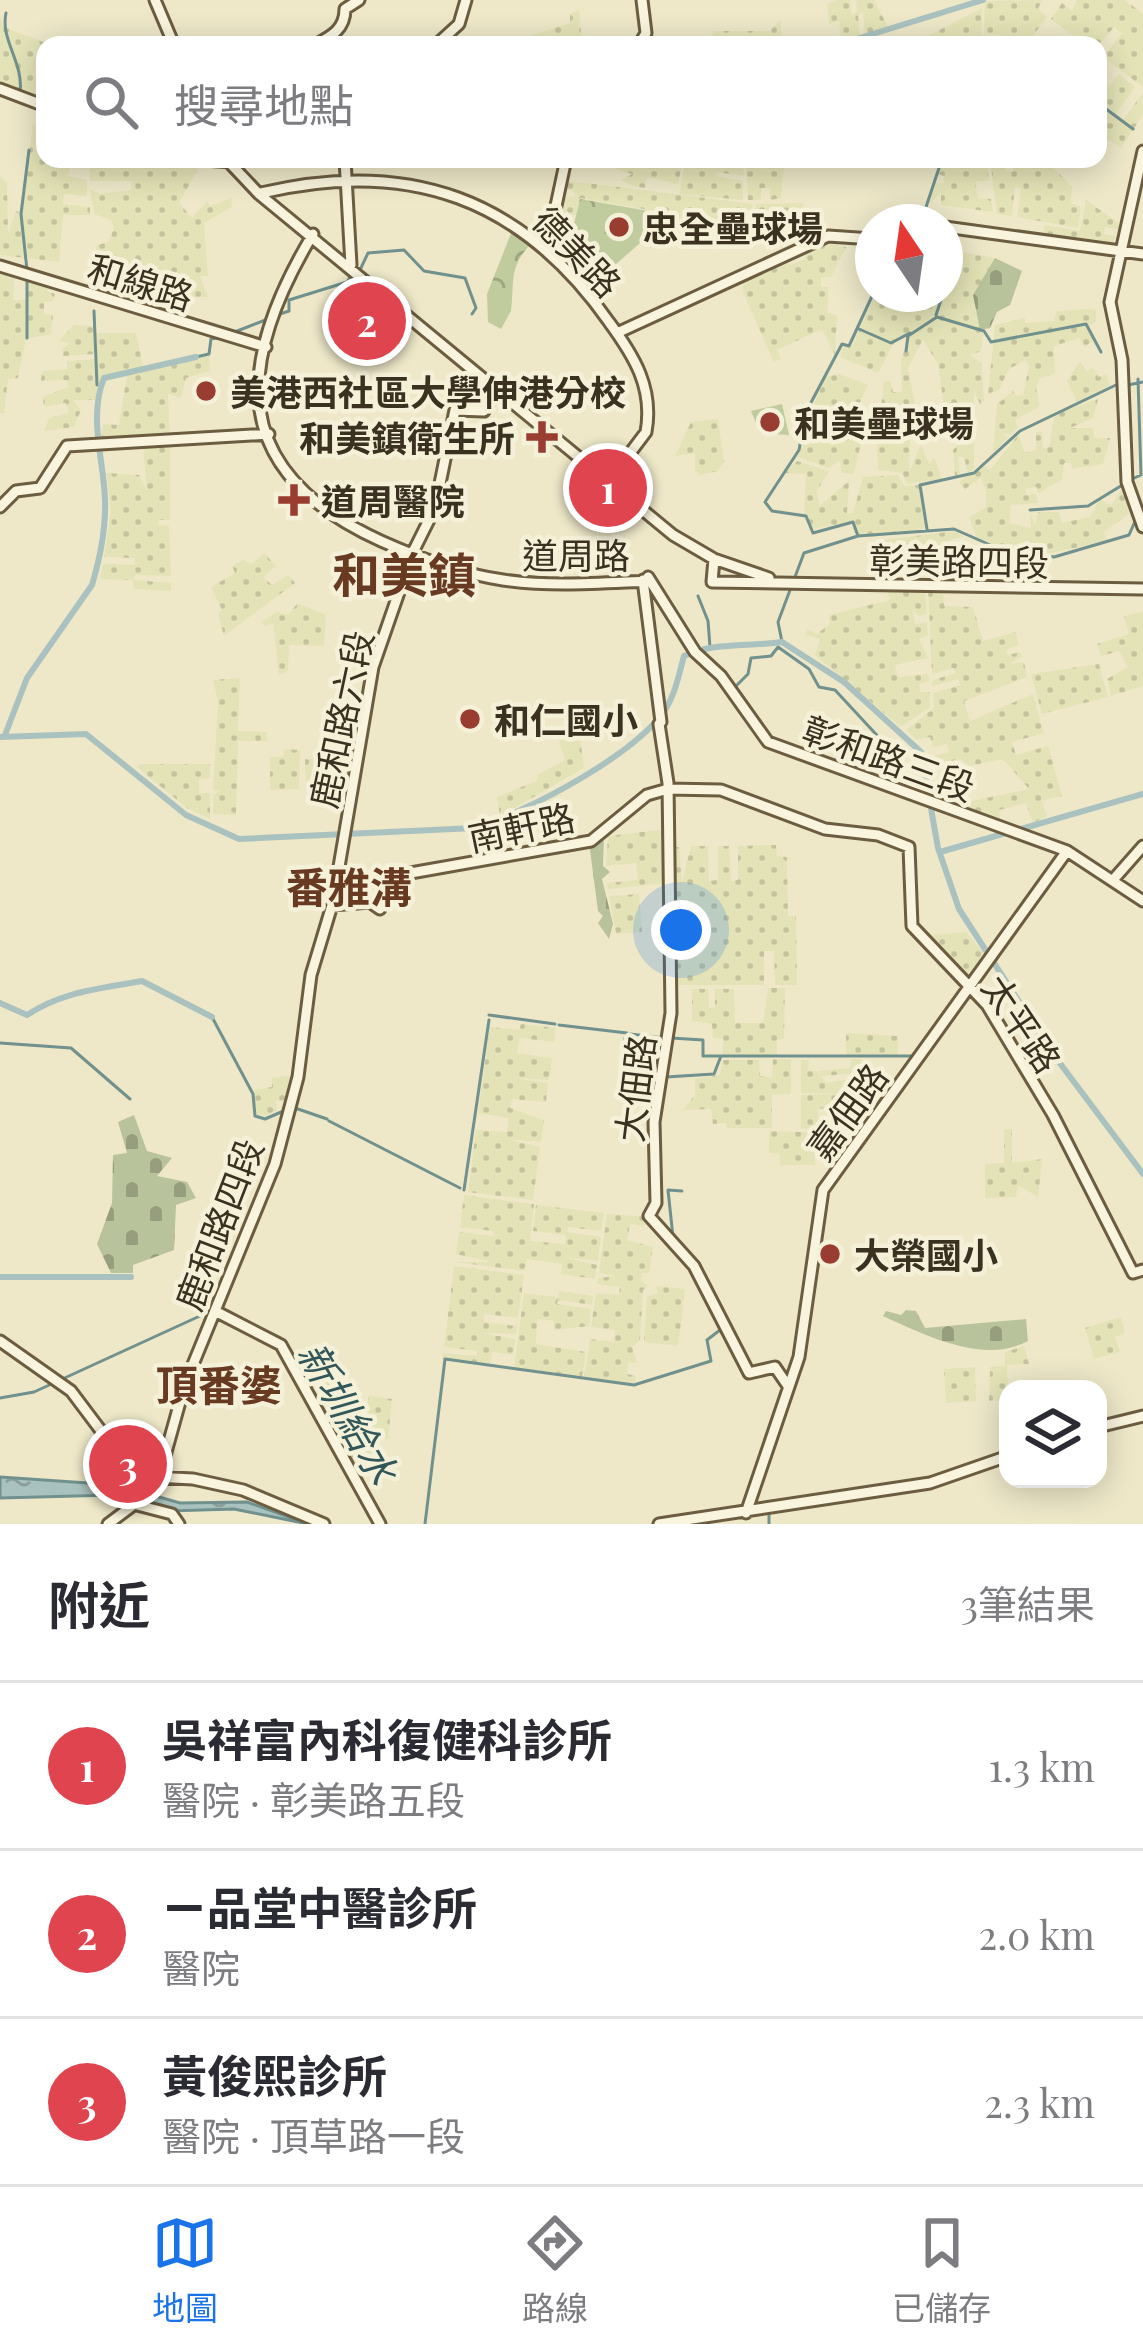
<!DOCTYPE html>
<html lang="zh-TW">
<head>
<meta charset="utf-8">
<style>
	:root { --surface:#fff; --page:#f7f7f7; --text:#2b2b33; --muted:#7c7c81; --line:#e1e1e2; --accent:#1a73e8 }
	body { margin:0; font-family:"Playfair Display","Noto Sans TC",serif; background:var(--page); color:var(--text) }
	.controls { position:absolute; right:36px; bottom:36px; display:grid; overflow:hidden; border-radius:24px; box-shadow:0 6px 30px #0003 }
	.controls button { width:108px; height:108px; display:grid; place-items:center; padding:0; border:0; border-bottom:3px solid var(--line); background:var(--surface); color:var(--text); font:60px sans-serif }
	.compass { position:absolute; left:855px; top:204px; width:108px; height:108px; border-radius:50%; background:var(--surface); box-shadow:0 6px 30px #0003; rotate:347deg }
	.you { position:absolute; left:681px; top:930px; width:42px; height:42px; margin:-30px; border:9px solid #fff; border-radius:50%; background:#1a73e8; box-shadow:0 0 0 18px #1a73e833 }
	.badge { display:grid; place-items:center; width:78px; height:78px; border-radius:50%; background:var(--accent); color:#fff; font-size:39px; font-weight:700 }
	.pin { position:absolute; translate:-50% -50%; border:6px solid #fff; box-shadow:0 3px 12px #0006 }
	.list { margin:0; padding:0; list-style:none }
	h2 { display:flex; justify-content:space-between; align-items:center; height:156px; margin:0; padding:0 48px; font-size:51px }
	h2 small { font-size:39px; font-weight:400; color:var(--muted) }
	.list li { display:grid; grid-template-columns:78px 1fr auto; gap:36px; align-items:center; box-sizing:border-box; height:168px; padding:0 48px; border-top:3px solid var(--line) }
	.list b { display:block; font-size:45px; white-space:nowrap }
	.list p { margin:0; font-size:39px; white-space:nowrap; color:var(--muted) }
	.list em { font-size:39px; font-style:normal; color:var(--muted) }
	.icon { flex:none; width:66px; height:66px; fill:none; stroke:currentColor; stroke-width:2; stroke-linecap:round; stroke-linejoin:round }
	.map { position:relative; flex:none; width:1143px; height:1524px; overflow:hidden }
	.search { position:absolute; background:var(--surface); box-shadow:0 6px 30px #0003; left:36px; right:36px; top:36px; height:132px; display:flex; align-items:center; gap:30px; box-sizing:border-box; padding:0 42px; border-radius:24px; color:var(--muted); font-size:45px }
	.sheet { height:660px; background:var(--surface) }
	nav { display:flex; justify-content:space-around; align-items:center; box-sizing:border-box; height:168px; border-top:3px solid var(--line); background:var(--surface); font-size:33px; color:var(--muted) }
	nav a { display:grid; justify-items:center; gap:6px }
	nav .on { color:var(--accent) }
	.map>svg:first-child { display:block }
</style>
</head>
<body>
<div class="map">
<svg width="1143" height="1524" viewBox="0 0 1143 1524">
	<defs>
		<pattern id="farmland-dots" width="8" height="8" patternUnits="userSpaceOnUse" patternTransform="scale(3)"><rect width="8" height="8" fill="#e4e3b7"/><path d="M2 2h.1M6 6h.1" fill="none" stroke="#c4c39d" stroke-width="1.8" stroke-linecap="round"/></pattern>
		<pattern id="cemetery-stones" width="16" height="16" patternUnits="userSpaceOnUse" patternTransform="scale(3)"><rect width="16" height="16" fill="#b8c29b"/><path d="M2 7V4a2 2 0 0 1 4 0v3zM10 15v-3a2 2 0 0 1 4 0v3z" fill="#979e7e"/></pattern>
		<pattern id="park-crowns" width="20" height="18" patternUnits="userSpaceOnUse" patternTransform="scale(3)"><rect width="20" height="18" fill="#c0cc9d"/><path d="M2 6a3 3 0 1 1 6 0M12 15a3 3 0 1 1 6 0" fill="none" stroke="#9da680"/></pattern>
		<pattern id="water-ripples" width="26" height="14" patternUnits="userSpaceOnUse" patternTransform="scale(3)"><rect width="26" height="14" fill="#aac2bf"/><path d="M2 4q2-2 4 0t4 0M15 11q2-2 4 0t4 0" fill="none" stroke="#8c9e9b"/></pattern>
	</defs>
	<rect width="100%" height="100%" fill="#eee8c9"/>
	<path fill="url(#farmland-dots)" d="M836 0H850L852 15 857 12 856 0H874L889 29 865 35 863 12 858 15 860 36 841 41 839 21 829 24 827 4Z
		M1042 0 1038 9 1047 17 1026 45H984V36L1002 43 1001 35 984 34 985 1Z
		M1077 0H1125L1143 14V87L1103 57 1122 33 1114 27 1098 46 1087 45 1051 19 1062 3 1072 11Z
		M982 8 981 45H927L928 36Z
		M579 10 582 45H534L532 35 570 23V14Z
		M0 14 3 27 52 45H45V100L0 83Z
		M781 19V45H686L712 43 713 31H770Z
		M1119 74 1135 87 1115 115 1123 120 1143 93V115L1121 148 1109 140 1101 149 1104 136 1098 133V100Z
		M33 124 45 127V159H86V169L70 168 68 176 87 180V196L64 194 63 204 90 207V215H63L59 262 28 258 26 245 25 258 0 255V176L7 182 8 233 16 211 22 213Z
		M89 159H151V165L158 166 160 159H168L171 168 199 167 179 203 192 218 207 201 210 206 231 198 232 207 204 223 208 276H200L208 297H187L186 303 166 307 165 297 119 294 126 258 97 254 96 246 109 241 114 228 111 220 94 214 90 189 100 194 131 190 132 181H90Z
		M624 159H683L678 184 647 177 645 188 633 186 621 180 632 174 616 169Z
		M747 159 784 163 781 198 770 200V188H761V200H748L746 167 761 163Z
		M944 159H986L989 180 975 182 978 198 991 199 993 212 941 205V193L930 203 934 183H944V176L937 174Z
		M990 159H1006L1005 171 1013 172 1016 160 1045 159 1072 187 1071 203 1081 207 1078 228 1017 217 1021 189 1015 186 1012 216 997 214Z
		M685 165 743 168 744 176 717 172 716 176 743 181V200L679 194Z
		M562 180 753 204 747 234 683 233 681 223 664 225 661 212 580 198 576 215 560 214V198L575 196 573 190H560Z
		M1086 200 1117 222 1121 230 1105 227 1104 234 1115 236 1113 247 1042 236 1045 225 1080 231Z
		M803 203 804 210 813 211 812 219 801 218 800 225 777 222 775 233 750 230 756 204Z
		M945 234 953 236 950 250 995 258 974 306 983 335 981 351 970 355 982 363 984 401 980 404 974 391V469L968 473 964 457H958L960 474 955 476 953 450 959 443 953 442 954 420H938L937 408 944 406 938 364 923 340 908 368 917 414 903 403 910 434 909 472 921 445 929 464 934 457 942 479 907 484 902 473 878 470 877 441 884 381H890L893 392H902L901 359 912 331 894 343 878 373 840 357 843 347H852L875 295 899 304 903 294H945Z
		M831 238H840L838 246 846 247 831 277 821 278V287H829L827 312 837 316 835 355 822 329 777 350 781 359 774 362 743 292 744 277 784 259 791 265 806 258 804 250Z
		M0 272 15 275 13 300H28V277L50 283 47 291 55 294 53 301 44 302V314L53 315 51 334 26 339 18 378 8 379 4 413H0Z
		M1089 309 1096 310V322L1086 327 1094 341 1084 347 1079 338 1054 346 1055 374 1040 378 1036 388 1040 406 1015 420 1018 428 1010 435 1002 433 1008 438 993 453 997 404 1013 391 1016 396 1023 395 1029 366 1025 360 1009 369 999 390 988 395 995 325 1025 318V323L1054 321 1057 311Z
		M74 325 94 326 95 333H136L143 367 104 375 97 400H73L81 410 74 427 44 431 49 418 69 413 66 403 44 407 43 397 68 387 67 380 41 381 42 371 67 369V361L96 359 95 354 63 356V348L71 343 59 341Z
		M209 356 210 371 186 378 181 398 168 394 170 441 101 439 103 424 119 425 127 375Z
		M1080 361 1086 371 1093 368 1099 377 1106 374 1110 385 1077 402 1067 381Z
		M839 374 868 385 853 418 863 434 854 474 842 473 840 460 829 468 798 457 809 419 820 422 824 409 814 404 826 377Z
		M1098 399 1093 418 1070 428H1093L1094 438H1110L1103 464 1072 469 1071 463H1064L1062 480 1038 493 1037 487 1025 489 1026 495 1036 494 1038 503 1011 505 1009 523 1031 528 1030 512 1035 525 1038 512H1059L1062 523 1090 517 1100 499 1111 505 1126 484 1129 514 1104 532 1107 541 1042 555 1004 550 976 536 969 517 986 507V491L981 478 965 489 959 482 985 466 990 470 1019 434 1024 453 1036 450V432H1042L1043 448 1049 447 1055 414Z
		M718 419 724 462 718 471 701 475 695 471V453L675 456 691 422Z
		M143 447H170V520H159L158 525 169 526 171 576 135 575 134 580 171 583V591L134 589 133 580 100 579 103 564 135 565 134 558 104 557 111 510 106 473 139 475 147 491Z
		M797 461 829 471 817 491 819 506 849 481 847 513H853L863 477 898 475 904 486 919 485 926 528 873 537 854 533 852 522 811 529 804 514 806 474 784 473Z
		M956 531 963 537 950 540 951 557 930 565 922 544 905 548 900 562 893 554 886 560 883 540Z
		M992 547 1044 559 1041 582 992 581Z
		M264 553 276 566 263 577 272 585 288 575 295 583 224 636 218 614 222 610 211 587 235 573 232 566 243 560 252 564Z
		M886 588 925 589 927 614 918 616 913 609 915 624 927 622 928 636 919 639 928 658 895 665 898 677 928 674 930 681 919 684 920 692H930V707L901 727 815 655 820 639 806 635 807 629 817 634 830 624 829 615 890 600Z
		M928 588 943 589 944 606 973 607 983 641 1016 632 1018 645 1006 650 1008 655 1020 652 1022 656 1010 664 1024 662 1027 677 964 701 970 721 1033 694 1044 733 1012 742 1016 755 1048 746 1062 796 1042 801 1047 816 1033 823 1026 803 999 810 1000 818 994 821 953 805 1029 789 1003 759 969 766 960 759 937 764 935 756 949 752 947 744 933 747 930 737 917 740 906 730 934 708 933 693 960 685 958 679 932 686 933 680 956 673 954 668 932 674Z
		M298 603 326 615 324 646 289 645 288 671 279 675 273 623 265 627 262 621 277 612 288 615Z
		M1143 612V686L1111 696 1107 679 1128 667 1119 651 1101 656 1097 644 1129 634 1124 616Z
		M1099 664 1108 697 1042 714 1031 674Z
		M240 678 238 731 267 732V741H238L236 815 213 814V795L219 791 213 790 218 702 213 680Z
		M569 731 580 737 584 768 500 816 497 797 537 781V775L565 760 557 735Z
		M284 749 300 750 299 789 270 790V757H283Z
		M305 759H330L328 770 351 771 348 788H334L332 783 331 788 306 789Z
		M141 764H210V778L199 779V793H210V819L187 808 137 767Z
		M659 830 667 833V863L660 868 667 869V883L608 889 607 883 638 880 636 863 606 866 608 836Z
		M776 845 777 856 787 857 788 916H796L797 985H775L774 951H764V985H672L671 917 699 916 697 904 672 906V847H679L682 882 691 846H708L709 881 718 880V846H729L731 881 738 880V846Z
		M639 894 642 932 616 934 609 896Z
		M966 932 989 959 969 986 923 936Z
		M768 988H785L784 1039 777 1040V1055H723V1039L713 1038 712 1024 692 1021V989H708L709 1008 715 1007V989H734L735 1023H763Z
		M521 1024 556 1028 554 1042 520 1038 517 1053 552 1058 549 1080 514 1078 548 1083 546 1102 512 1099 510 1108 544 1120 541 1142 506 1139 540 1147 533 1200 468 1192 476 1130 507 1132 509 1118 478 1113 490 1027 519 1030Z
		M846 1033 898 1036V1055L846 1056Z
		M773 1059H791V1094L772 1095V1128H727L726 1123 713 1124 711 1109 683 1110 695 1095V1079L720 1075 723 1060H759L760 1076 772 1077Z
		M851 1059H861V1093H851V1115L844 1116V1128H826L825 1108 818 1109 819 1128 801 1129V1095L837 1094 801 1093V1060H809L808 1070 817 1071 826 1083 850 1079V1074L821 1076 819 1071 850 1068Z
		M296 1075 289 1100 276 1101 277 1110 265 1116 255 1114 254 1090 272 1087V1078Z
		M1004 1129H1012V1163L1042 1159 1038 1197 1018 1185 1016 1197 985 1198V1164L1004 1163Z
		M800 1132H815V1165H780L779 1154 769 1153V1131Z
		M464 1195 534 1204 530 1241 565 1244 566 1235 533 1231 536 1205 604 1213 601 1231 568 1227 567 1232 601 1237 598 1261 563 1257 597 1265 595 1279 561 1274 562 1264 527 1259 525 1271 455 1262H491L456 1254 459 1232 494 1236 493 1231 460 1227Z
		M607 1214 647 1217 645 1226 630 1224 627 1240 653 1247 649 1273H643L641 1280 648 1286 643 1290 640 1340 632 1347 637 1363H628L627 1374 636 1376 635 1384 584 1378 590 1339 614 1342 615 1330 591 1327 596 1293 619 1295 620 1287 597 1284 598 1278 616 1276 599 1273Z
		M454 1266 524 1275 518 1318 484 1314V1322L517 1326 516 1334 481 1333 516 1339 513 1355 492 1352 490 1366 442 1359 443 1353 477 1356V1351L444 1347Z
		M655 1286 685 1289 678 1346 644 1342 647 1297 658 1293Z
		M559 1291 593 1296 592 1305 558 1300 557 1304 591 1309 589 1326 554 1330V1321L537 1319 536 1344 586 1352 582 1377 514 1368 524 1293 558 1297Z
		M1121 1317 1125 1333 1115 1337 1120 1352 1094 1359 1085 1328Z
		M310 1345 334 1348 327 1397 320 1400 296 1357 308 1358Z
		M1024 1346 1029 1364 1007 1365 1008 1400 989 1401 990 1367 1005 1366V1352Z
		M975 1367 976 1401 946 1403 944 1369Z
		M342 1393 363 1396 357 1439 361 1448 384 1452 382 1468 354 1464 343 1444 346 1437 335 1436 318 1404Z
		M369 1396 392 1399 388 1439 360 1437Z"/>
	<path fill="#c0cc9d" d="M782 404 789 435 760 433 751 411Z"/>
	<path fill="url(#cemetery-stones)" d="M995 258 1022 271 1010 305 997 312 990 328 980 330 973 295Z
		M604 833 603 866 610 872 602 879 613 924 609 939 598 923 603 916 598 911 589 842Z
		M134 1115 147 1151 172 1158 157 1176 187 1182 196 1198 176 1205 174 1250 133 1265V1273H111L97 1244 112 1203 113 1155 127 1153 118 1122Z
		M906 1310 916 1311 925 1328 1026 1319 1028 1341C983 1365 925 1335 883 1316L886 1311 901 1315Z"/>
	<path fill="url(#park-crowns)" d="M580 199 660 213 662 231 647 237 600 278 570 241Z
		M514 226 535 240C507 266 515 282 511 311L501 329 488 322 487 294Z"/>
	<path fill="url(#water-ripples)" stroke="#70918e" stroke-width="3" d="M0 1477 117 1485 180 1503 247 1502 308 1524 234 1509 168 1511 114 1495 0 1498Z"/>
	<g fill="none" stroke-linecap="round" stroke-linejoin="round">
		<path stroke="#70918e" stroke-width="3" d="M6 13C0 40 24 63 20 92
			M1098 103 1133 129
			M921 222 942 159
			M27 270 21 214 29 150
			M359 272 368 253 404 250 424 271 465 278 476 308 472 314
			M27 280V338
			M945 288 956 233
			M94 311 97 385
			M277 315 289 311V300L347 282 351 276
			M936 315 943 294
			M859 329 891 343 910 333
			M232 333 268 319
			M906 351 908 336 937 317 984 331 991 342 1086 324 1101 352
			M196 357 209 354 211 339 217 338
			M1128 385 1143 382
			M1132 479 1141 475 1138 379
			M1030 510 1088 506 1124 484
			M927 529 920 485 974 473 1020 431 1118 384
			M858 536 853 522 813 533 806 516 772 511 765 502 799 450 806 412 842 344 849 346 873 294
			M698 596 708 621 710 647
			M782 642 778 622 804 553 858 536 954 529 1004 551 1054 557 1129 535 1136 519
			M733 689 748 674 751 658 771 656 778 647 809 669 819 687 835 690 886 745
			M489 1015 555 1024
			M212 1017 253 1094 255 1116 265 1119 286 1110
			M559 1025 627 1033
			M630 1034 665 1038
			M625 1038 623 1063 666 1077 714 1074 721 1056
			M671 1038 703 1040V1056H914
			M0 1043 71 1048 130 1099
			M295 1108 327 1119
			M329 1121 460 1188
			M464 1190 489 1020
			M673 1237 668 1190 682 1191
			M0 1398 34 1392 213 1310
			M425 1524 445 1359 634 1385 711 1361 707 1340 720 1330
			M769 1524V1512"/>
		<path stroke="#aac2bf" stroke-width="6" d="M837 45 983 0
			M230 161 256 159
			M5 735 27 678 92 585C100 558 106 528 105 500 104 460 88 418 104 378L196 357
			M0 737 86 734 186 815 239 839 475 828C525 813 647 750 670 701 677 687 680 670 684 656 713 642 749 647 782 642L844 682 921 752 938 848 959 909 1053 1054 1143 1174
			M940 852 1143 794
			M0 1003 27 1015C63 991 100 989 142 981L212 1017
			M0 1277H131"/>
		<g stroke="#6c5d41" stroke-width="15">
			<path id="secondary" d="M155 0 174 45
				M315 45C332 36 345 29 345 9L359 0
				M436 45 459 24 466 0
				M639 45 646 33 642 0
				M0 89 45 106
				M1143 151 1110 302 1122 360 1127 482 1143 527
				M190 159 232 162
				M226 159 259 194 673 535 714 559 769 578
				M345 159 351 265
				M261 193C409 158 522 198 609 322 634 356 654 388 646 432L609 481
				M945 227 1143 254
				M313 234C235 364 227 471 381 541 419 558 461 574 503 580 551 587 600 583 649 581
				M547 248 566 159
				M0 266 266 347
				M617 333 828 236 873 239
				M0 507 16 491 40 488 67 446 269 434
				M714 559 712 582 1143 589
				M648 577 695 652 721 676 768 742 1067 851 1143 901
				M643 580 661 722
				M659 724 668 783 671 1013 654 1122 656 1203 649 1216 694 1266 749 1373 775 1367 788 1386
				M1113 880 1143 846
				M332 905 370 902 380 909 383 892 405 874 591 841 647 795 668 789 721 790 825 829 878 835 909 847 912 926 987 1005 1053 1115 1133 1273 1143 1270
				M215 1311 281 1345 380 1524
				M0 1341 71 1391 135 1476 193 1479 243 1490 324 1524
				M1098 1427 1143 1416
				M137 1505 172 1514 179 1524
				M746 1513 799 1357 823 1190 1067 851
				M108 1524 156 1488 185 1384 275 1164 298 1077 311 975 333 902 373 667 413 552 435 508 455 410 484 411 498 388
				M659 1524 930 1483 1008 1456"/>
		</g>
		<use href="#secondary" stroke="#f9f4dd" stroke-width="9"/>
	</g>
	<g fill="#983d2f" stroke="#f5f1d9" stroke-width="4.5">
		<circle cx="619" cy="227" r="12"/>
		<circle cx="206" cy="391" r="12"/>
		<circle cx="770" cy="422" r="12"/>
		<path d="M536 419h12v12h12v12h-12v12h-12v-12h-12v-12h12z"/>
		<path d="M288 482h12v12h12v12h-12v12h-12v-12h-12v-12h12z"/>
		<circle cx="470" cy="719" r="12"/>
		<circle cx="830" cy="1254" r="12"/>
	</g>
	<g text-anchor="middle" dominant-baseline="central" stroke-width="9" stroke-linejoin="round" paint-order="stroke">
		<g font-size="36" font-weight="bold" fill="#3b3121" stroke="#f5f1d9" text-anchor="start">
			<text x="643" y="227">忠全壘球場</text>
			<text x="230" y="391">美港西社區大學伸港分校</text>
			<text x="794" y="422">和美壘球場</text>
			<text x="515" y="437" text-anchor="end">和美鎮衛生所</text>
			<text x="321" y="500">道周醫院</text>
			<text x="494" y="719">和仁國小</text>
			<text x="854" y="1254">大榮國小</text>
		</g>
		<g font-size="36" fill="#3b3121" stroke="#f5f1d9">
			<text transform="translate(578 251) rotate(46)">德美路</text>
			<text transform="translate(141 281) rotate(17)">和線路</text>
			<text x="576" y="554">道周路</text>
			<text transform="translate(959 560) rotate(1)">彰美路四段</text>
			<text transform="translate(340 719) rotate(-78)">鹿和路六段</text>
			<text transform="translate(889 757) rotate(20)">彰和路三段</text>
			<text transform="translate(521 826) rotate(-12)">南軒路</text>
			<text transform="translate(1023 1023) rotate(56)">太平路</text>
			<text transform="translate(634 1088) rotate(-83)">大佃路</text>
			<text transform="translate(846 1111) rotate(-54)">嘉佃路</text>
			<text transform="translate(218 1224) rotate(-69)">鹿和路四段</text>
		</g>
		<g font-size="39" font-style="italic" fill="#31575a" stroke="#f5f1d9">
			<text transform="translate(349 1412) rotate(60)">新圳給水</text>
		</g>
		<g font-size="42" font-weight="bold" fill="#673a21" stroke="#f5f1d9">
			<text x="349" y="886">番雅溝</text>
			<text x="219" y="1384">頂番婆</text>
		</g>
		<g font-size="48" font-weight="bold" fill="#673a21" stroke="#f5f1d9">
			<text x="404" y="573">和美鎮</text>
		</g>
	</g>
</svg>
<div class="controls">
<button><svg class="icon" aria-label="layers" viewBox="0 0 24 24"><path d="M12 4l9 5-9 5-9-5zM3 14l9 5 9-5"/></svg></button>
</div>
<svg class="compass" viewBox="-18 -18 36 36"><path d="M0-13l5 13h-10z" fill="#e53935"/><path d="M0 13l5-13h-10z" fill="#7c7c81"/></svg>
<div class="you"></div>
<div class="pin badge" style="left:608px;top:488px;background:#e0444e">1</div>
<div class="pin badge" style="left:367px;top:321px;background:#e0444e">2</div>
<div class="pin badge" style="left:128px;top:1464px;background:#e0444e">3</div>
<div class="search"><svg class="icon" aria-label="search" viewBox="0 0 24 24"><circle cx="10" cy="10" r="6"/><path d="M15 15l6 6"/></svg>搜尋地點</div>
</div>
<section class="sheet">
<h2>附近<small>3筆結果</small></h2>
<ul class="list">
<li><span class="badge" style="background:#e0444e">1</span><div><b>吳祥富內科復健科診所</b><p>醫院 · 彰美路五段</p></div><em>1.3 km</em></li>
<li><span class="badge" style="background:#e0444e">2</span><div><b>ㄧ品堂中醫診所</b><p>醫院</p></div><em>2.0 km</em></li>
<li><span class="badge" style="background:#e0444e">3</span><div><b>黃俊熙診所</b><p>醫院 · 頂草路一段</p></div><em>2.3 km</em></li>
</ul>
</section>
<nav>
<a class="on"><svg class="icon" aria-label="map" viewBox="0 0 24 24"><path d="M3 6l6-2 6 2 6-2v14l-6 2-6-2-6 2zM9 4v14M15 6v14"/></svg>地圖</a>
<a><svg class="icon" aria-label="directions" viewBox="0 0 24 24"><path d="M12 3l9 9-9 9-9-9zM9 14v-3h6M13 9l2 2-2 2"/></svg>路線</a>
<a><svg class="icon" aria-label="saved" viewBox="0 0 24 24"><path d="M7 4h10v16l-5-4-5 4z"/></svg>已儲存</a>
</nav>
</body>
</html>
